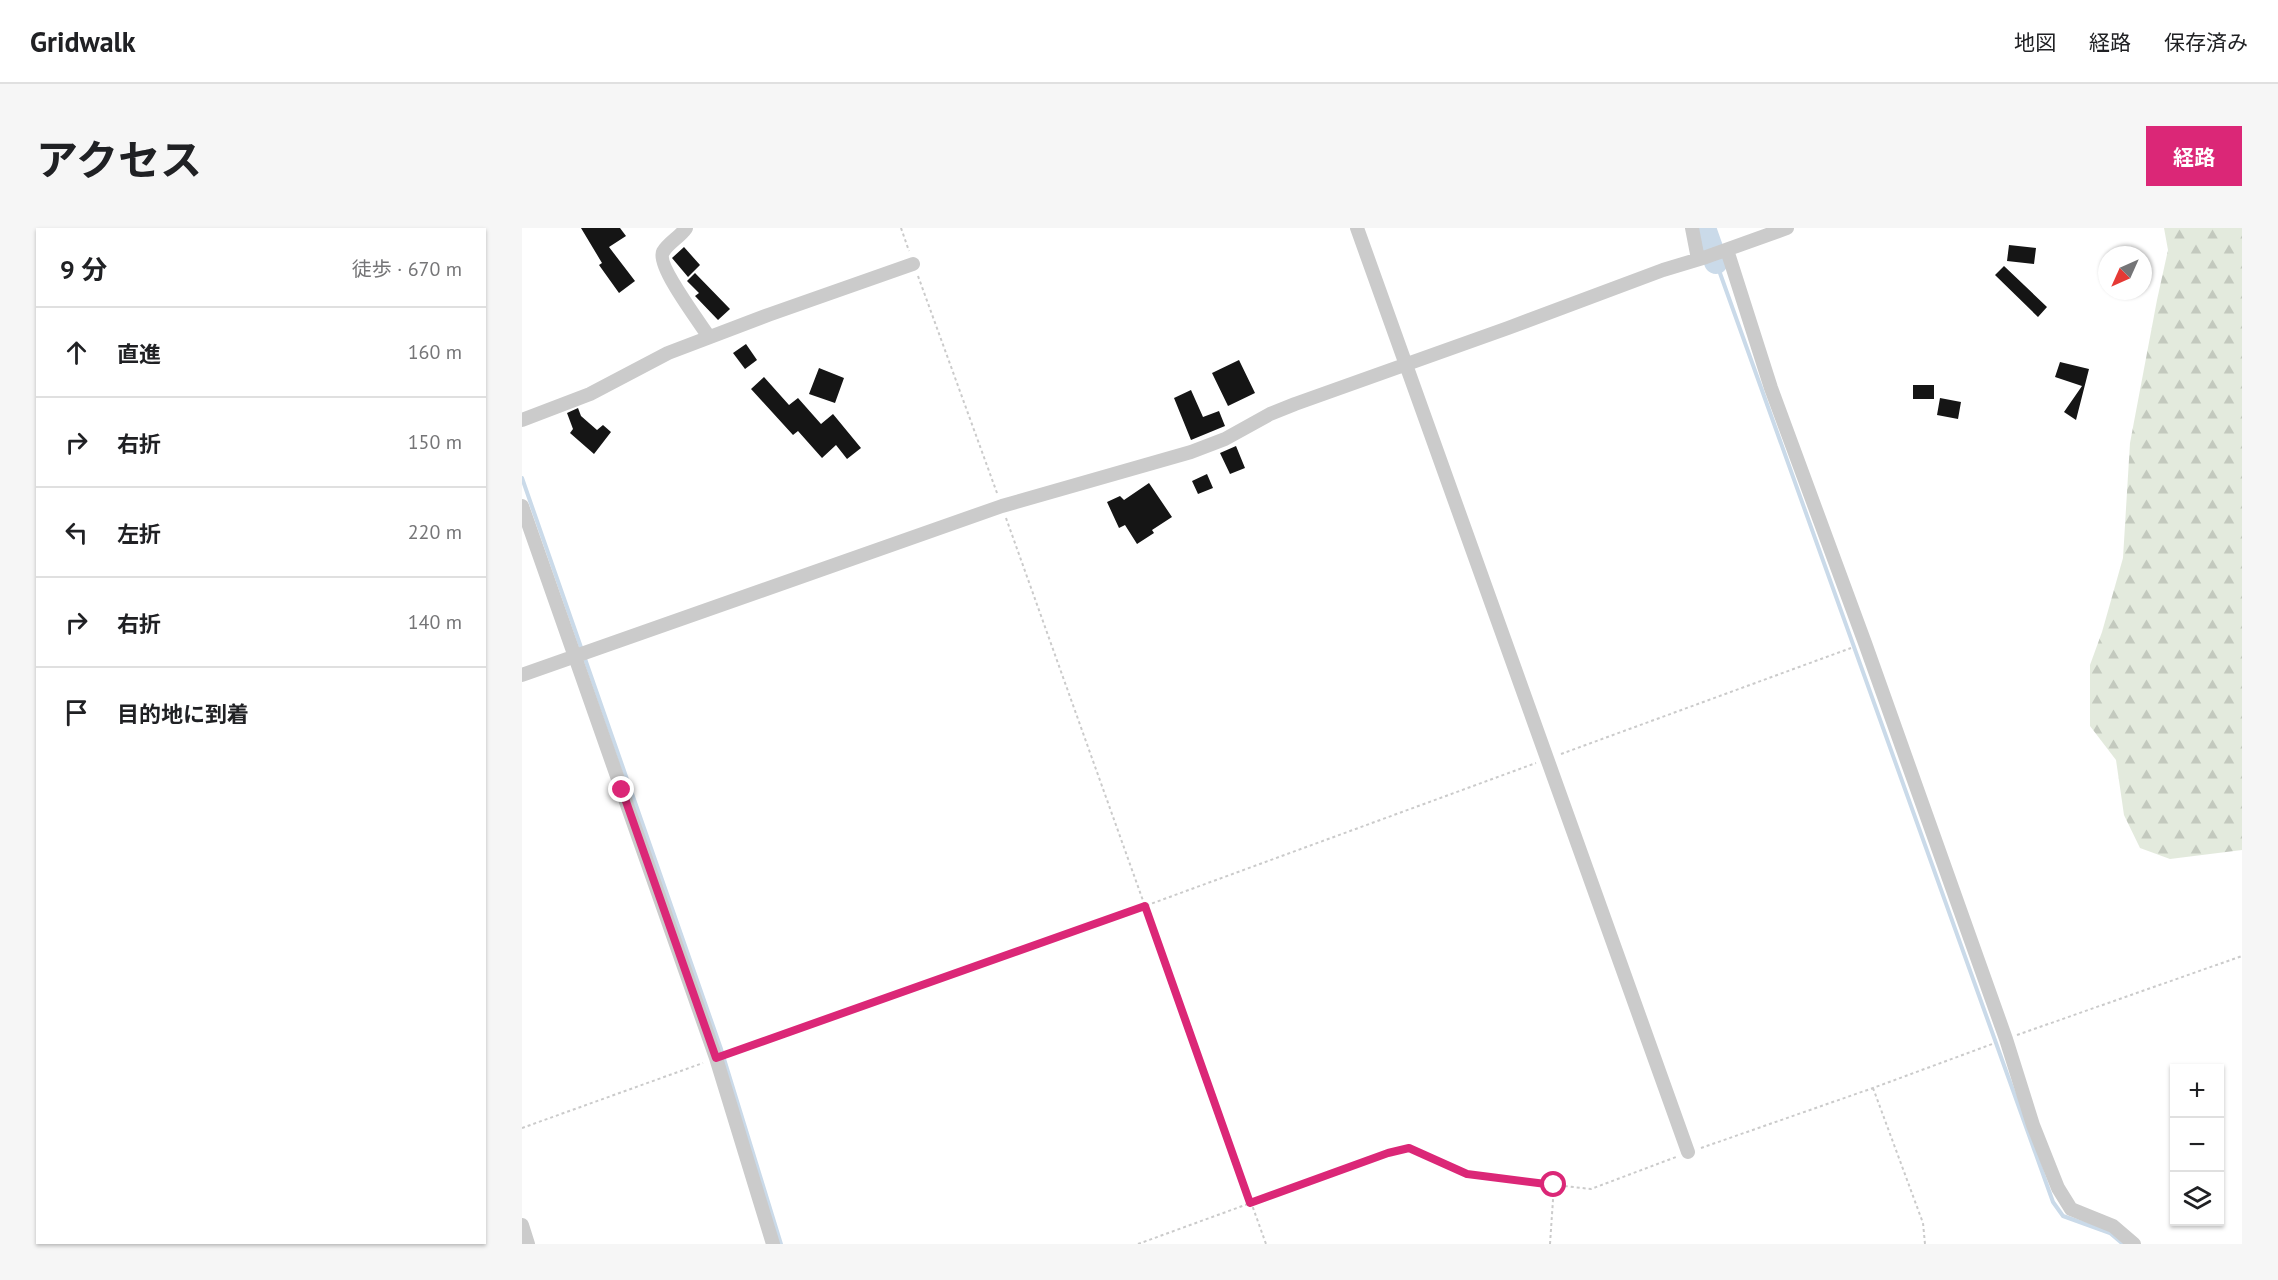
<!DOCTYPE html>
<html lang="ja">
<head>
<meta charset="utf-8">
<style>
	:root { --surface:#fff; --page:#f6f6f6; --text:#202124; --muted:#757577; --line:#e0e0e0; --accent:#db2777 }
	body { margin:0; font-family:"PT Sans","Noto Sans JP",sans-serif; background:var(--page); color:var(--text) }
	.controls { position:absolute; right:18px; bottom:18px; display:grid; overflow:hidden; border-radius:0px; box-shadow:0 2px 4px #0004 }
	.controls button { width:54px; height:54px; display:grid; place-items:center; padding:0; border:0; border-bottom:2px solid var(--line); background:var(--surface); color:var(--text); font:30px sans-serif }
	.compass { position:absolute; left:1576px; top:18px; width:54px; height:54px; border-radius:50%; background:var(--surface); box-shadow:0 2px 4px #0004; rotate:225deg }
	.stop { position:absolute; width:18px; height:18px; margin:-14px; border:4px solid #db2777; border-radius:50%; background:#fff }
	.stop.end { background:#db2777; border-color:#fff; box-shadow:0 2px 6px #0008 }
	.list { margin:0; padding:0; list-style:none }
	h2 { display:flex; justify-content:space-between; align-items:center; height:78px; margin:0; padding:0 24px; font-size:26px }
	h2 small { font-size:20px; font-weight:400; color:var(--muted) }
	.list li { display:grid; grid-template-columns:39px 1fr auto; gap:18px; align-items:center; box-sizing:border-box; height:90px; padding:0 24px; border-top:2px solid var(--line) }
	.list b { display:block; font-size:22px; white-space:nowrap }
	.list em { font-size:20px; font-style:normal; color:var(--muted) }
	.icon { flex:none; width:33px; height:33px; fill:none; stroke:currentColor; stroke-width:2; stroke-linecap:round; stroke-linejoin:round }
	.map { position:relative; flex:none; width:1720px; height:1016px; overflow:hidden; border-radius:0px }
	header { display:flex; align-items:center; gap:36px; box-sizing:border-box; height:84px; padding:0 30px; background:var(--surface); border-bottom:2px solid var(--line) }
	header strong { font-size:28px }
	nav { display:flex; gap:33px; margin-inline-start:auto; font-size:21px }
	.intro { display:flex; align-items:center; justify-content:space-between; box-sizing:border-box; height:144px; padding:0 36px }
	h1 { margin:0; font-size:42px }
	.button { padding:15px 27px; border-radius:0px; background:var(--accent); color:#fff; font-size:21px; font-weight:700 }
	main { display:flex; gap:36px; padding:0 36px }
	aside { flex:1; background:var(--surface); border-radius:0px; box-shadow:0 2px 4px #0004 }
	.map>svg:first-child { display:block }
</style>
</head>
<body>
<header>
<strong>Gridwalk</strong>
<nav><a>地図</a><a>経路</a><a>保存済み</a></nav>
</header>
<div class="intro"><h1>アクセス</h1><a class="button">経路</a></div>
<main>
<aside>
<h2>9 分<small>徒歩 · 670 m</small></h2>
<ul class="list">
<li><svg class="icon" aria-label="ahead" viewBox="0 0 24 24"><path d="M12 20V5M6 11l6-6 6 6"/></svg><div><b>直進</b></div><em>160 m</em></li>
<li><svg class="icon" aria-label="right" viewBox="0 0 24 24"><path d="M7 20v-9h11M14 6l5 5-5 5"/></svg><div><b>右折</b></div><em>150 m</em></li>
<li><svg class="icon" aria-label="left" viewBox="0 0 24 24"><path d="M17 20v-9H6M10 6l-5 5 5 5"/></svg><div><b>左折</b></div><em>220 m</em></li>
<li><svg class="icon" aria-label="right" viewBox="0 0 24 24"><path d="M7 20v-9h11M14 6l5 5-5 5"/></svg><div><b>右折</b></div><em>140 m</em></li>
<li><svg class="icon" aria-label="arrive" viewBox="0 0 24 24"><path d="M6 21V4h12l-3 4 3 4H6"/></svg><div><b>目的地に到着</b></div></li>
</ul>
</aside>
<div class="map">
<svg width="1720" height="1016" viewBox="0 0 1720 1016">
	<defs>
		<pattern id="forest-firs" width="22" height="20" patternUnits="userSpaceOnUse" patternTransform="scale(1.5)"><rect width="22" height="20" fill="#e3eadd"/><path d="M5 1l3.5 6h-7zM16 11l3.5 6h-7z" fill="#c3c9be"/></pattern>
	</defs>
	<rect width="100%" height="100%" fill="#fff"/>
	<path fill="url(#forest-firs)" d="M1642 0H1720V622L1648 631 1618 620 1602 587 1594 532 1568 498V437L1580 404 1601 330 1608 215 1635 72 1646 22Z"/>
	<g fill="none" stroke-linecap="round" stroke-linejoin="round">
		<path stroke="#cadae9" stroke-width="4" d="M1194 34 1531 974 1541 988 1588 1005 1601 1016
			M0 250 199 821 259 1016"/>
		<path stroke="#cadae9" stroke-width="24" d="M1182 0 1194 34"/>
	</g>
	<path fill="#151515" d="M59 0H98L104 8 87 19 113 53 97 65 77 37 80 35Z
		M1487 17 1514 20 1512 36 1485 33Z
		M162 19 178 37 166 49 150 30Z
		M1482 38 1525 79 1516 89 1473 47Z
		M173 45 208 81 196 92 173 68 177 65 165 53Z
		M224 116 235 132 223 141 211 125Z
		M717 132 733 165 706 178 690 145Z
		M1538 134 1567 141 1554 192 1542 184 1560 158 1533 149Z
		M297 140 322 150 313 175 287 166Z
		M242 149 267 177 276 170 299 196 311 186 339 220 325 231 314 217 300 230 276 203 271 207 229 161Z
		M1391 157H1412V171H1391Z
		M669 162 681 189 697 183 703 198 669 212 652 170Z
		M1418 170 1439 174 1436 191 1415 187Z
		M56 180 59 188 75 202 81 197 89 204 72 226 48 205 51 201 45 185Z
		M714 218 723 240 708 246 698 225Z
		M685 246 691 260 676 266 670 253Z
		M627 255 650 289 630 302 632 305 615 316 603 297 597 300 585 274 598 268 602 272Z"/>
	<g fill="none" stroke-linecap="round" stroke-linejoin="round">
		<path stroke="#cbcbcb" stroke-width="2" stroke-dasharray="3 3" stroke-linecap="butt" d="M379 0 387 23
			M396 48 475 265
			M484 290 744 1016
			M1039 526 1329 420
			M1495 807 1720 728
			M206 826 623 678 1014 535
			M1351 860 1401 995 1403 1016
			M0 900 181 835
			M1179 920 1351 860 1473 815
			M616 1016 866 925 887 920 945 947 1069 961 1154 929
			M1028 1016 1032 957"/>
		<path stroke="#cbcbcb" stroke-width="14" d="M164 0C158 9 146 15 141 24 134 37 178 95 187 109
			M835 0 1166 924
			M1170 0 1176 31
			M1205 22 1249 160 1343 415 1484 811 1511 897 1536 960 1549 981 1591 998 1612 1016
			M0 192 68 166 146 125 246 87 391 36
			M0 278 194 830 251 1016
			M0 447 480 278 669 224 703 211 748 186 773 176 986 100 1141 42 1184 29 1265 0
			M0 997 6 1016"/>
	</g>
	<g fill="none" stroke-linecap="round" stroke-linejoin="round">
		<path stroke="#db2777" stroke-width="8" d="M100 562 194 830 623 678 728 975 866 925 887 920 945 946 1032 957"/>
	</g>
</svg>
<div class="controls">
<button>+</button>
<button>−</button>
<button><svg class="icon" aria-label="layers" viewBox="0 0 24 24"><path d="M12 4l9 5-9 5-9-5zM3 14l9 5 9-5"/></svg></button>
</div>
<svg class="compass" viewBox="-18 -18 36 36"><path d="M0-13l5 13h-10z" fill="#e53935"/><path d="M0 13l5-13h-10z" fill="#757577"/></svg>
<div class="stop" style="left:1032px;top:957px"></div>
<div class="stop end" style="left:100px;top:562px"></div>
</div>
</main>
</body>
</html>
